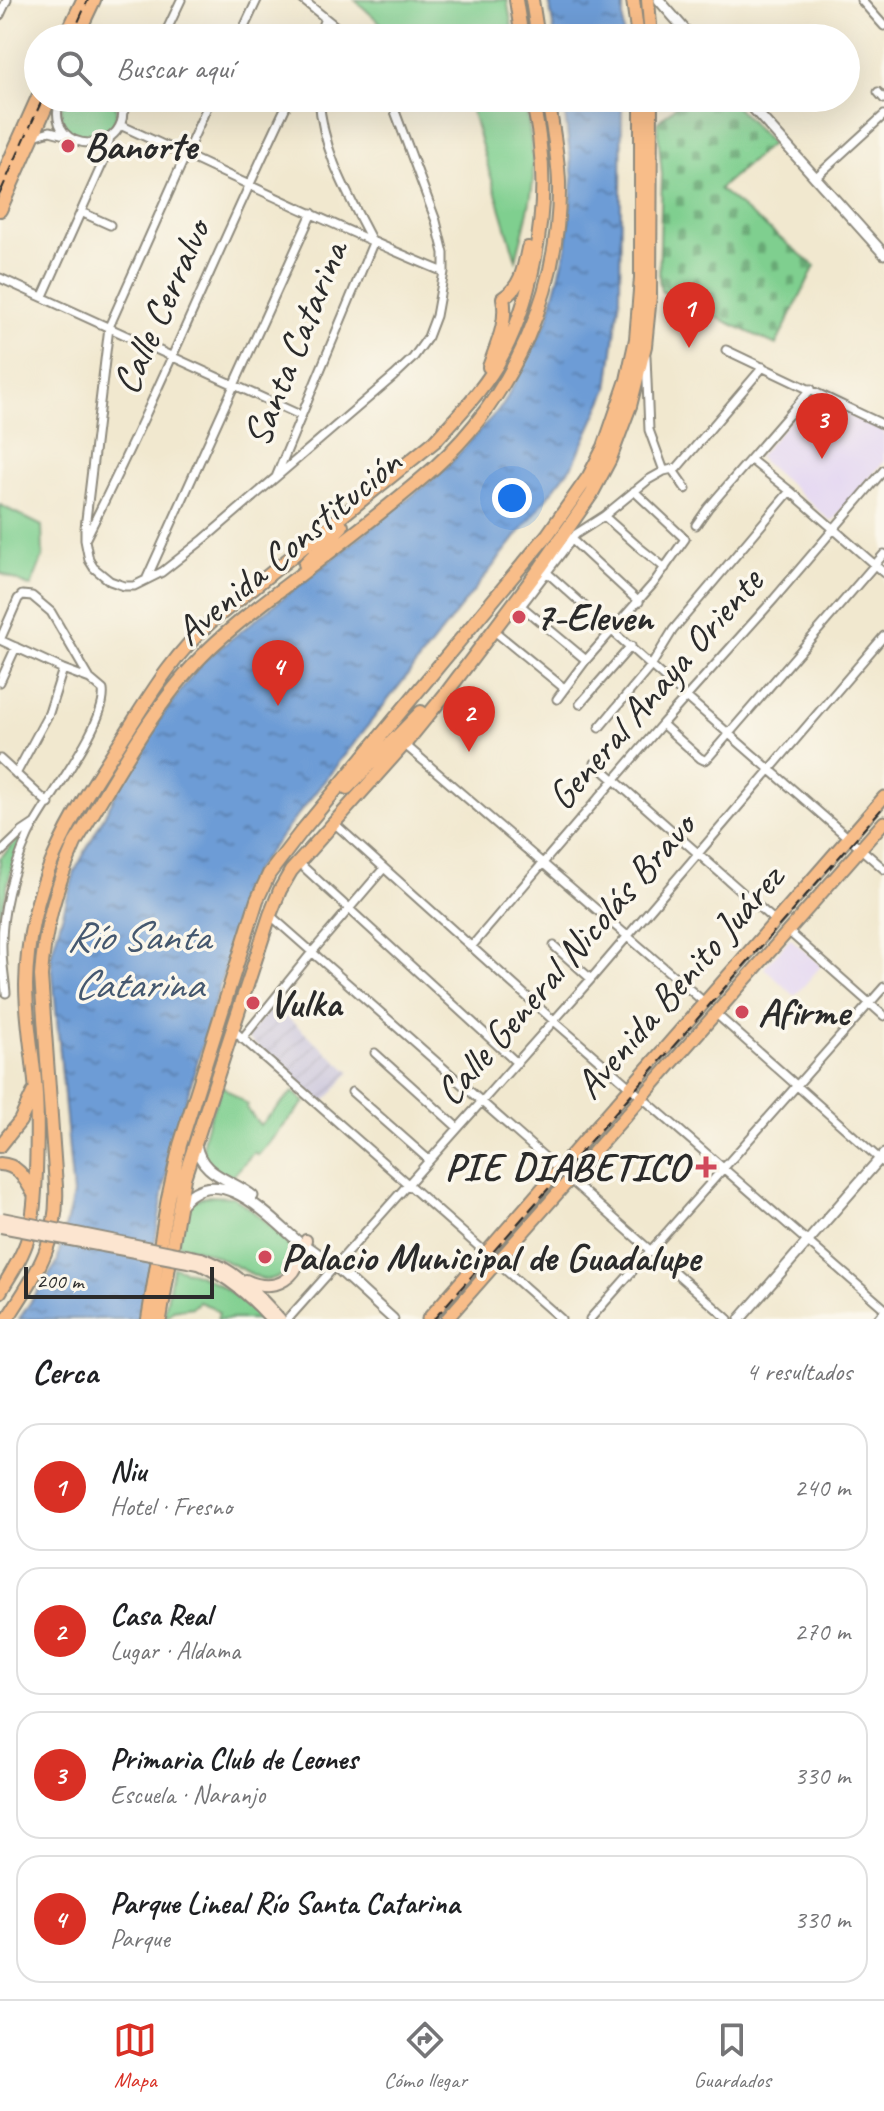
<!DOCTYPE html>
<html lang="es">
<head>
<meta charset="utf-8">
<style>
	:root { --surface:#fff; --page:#f2f2f2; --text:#202124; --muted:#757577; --line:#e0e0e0; --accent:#d93025 }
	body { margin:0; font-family:Caveat,sans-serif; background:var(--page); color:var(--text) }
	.scale { position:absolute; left:24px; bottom:20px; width:190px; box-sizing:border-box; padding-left:8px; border:4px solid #2b2b2b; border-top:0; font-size:22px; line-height:28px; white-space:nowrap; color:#2b2b2b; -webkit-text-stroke:6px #fbf7ec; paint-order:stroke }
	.you { position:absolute; left:512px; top:498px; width:28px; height:28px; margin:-20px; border:6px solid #fff; border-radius:50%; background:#1a73e8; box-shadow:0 0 0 12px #1a73e833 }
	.badge { display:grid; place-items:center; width:52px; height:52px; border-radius:50%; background:var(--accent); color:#fff; font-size:26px; font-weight:700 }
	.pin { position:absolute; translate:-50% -66px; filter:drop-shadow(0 2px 4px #0008) }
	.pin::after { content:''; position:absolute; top:42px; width:28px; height:24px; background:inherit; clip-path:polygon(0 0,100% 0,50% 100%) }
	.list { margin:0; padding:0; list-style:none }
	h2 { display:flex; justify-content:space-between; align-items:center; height:104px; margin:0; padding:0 32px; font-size:34px }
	h2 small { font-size:26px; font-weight:400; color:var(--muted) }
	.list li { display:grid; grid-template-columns:52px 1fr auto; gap:24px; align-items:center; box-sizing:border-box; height:128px; margin:0 16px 16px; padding:0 16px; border:2px solid var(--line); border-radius:24px }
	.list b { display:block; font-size:30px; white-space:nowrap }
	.list p { margin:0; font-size:26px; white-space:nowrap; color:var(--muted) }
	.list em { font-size:26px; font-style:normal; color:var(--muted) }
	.icon { flex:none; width:44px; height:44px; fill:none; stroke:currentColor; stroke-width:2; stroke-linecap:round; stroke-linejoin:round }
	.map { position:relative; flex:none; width:884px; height:1319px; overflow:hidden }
	.search { position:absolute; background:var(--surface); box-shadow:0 8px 32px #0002; left:24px; right:24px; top:24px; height:88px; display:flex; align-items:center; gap:20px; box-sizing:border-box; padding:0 28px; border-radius:44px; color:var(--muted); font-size:30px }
	.sheet { height:680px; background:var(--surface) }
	nav { display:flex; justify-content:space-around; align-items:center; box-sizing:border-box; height:112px; border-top:2px solid var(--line); background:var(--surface); font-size:22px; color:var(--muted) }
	nav a { display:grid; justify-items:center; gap:4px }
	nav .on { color:var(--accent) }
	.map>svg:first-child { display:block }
</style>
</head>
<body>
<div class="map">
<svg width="884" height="1319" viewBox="0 0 884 1319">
	<defs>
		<pattern id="industrial-furrows" width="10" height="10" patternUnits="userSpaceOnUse" patternTransform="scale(2)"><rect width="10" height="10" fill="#c5c0da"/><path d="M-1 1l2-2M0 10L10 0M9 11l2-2" fill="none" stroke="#a9a5bb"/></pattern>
		<pattern id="cemetery-stones" width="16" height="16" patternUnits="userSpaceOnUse" patternTransform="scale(2)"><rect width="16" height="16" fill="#7fcf8f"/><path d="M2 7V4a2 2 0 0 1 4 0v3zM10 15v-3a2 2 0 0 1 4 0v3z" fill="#68a875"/></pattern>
		<pattern id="water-ripples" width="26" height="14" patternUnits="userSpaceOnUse" patternTransform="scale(2)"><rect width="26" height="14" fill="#6d9cd6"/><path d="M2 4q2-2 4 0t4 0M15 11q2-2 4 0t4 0" fill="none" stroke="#5a7fae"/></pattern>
	</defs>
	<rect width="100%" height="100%" fill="#fbf7ec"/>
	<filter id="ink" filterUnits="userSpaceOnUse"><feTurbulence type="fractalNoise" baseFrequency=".0125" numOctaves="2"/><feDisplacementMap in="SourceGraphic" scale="16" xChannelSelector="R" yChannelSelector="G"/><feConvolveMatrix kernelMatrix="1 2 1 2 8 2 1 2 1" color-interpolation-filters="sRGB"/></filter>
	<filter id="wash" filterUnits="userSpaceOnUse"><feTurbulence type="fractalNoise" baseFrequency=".006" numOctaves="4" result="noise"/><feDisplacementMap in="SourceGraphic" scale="32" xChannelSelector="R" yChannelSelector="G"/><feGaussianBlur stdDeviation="1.8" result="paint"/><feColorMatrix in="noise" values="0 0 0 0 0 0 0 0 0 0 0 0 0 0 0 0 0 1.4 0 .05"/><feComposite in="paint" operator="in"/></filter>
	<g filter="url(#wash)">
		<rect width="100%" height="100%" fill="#f1e8cf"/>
		<path fill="#e2d4f3" d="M811 396 884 431V461L832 522 758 457Z
			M790 938 821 966 795 996 764 968Z"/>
		<path fill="url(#industrial-furrows)" d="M273 1005 350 1072 323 1104 246 1037Z"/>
		<path fill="#7fcf8f" stroke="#557d5d" stroke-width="2" d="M355 0H507L514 38H397Z
			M64 98H113C134 150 44 153 64 98Z
			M464 98H524C529 125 534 152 533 180 531 207 522 234 516 260L469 103Z
			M0 505 42 526 43 556 31 587 0 573Z
			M20 837 21 839 9 879 0 920V858Z
			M222 1086 248 1105 246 1108 260 1125 293 1092 305 1102 258 1155 254 1152 232 1177C181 1165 211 1117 222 1086Z
			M209 1196 233 1197 248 1207 292 1245C304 1264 282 1279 264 1280L209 1253 177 1244C181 1219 179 1201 209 1196Z
			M173 1267C209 1276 234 1290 259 1319H217L219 1313 212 1307 199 1302 193 1307 173 1310 169 1315 164 1317Z"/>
		<path fill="url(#cemetery-stones)" stroke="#557d5d" stroke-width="2" d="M684 98H728L771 144 719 189 815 266 776 345 661 291 659 279 662 175 657 123Z"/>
		<path fill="url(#water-ripples)" stroke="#4c6480" stroke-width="2" d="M549 0H623V38H555Z
			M563 98H622L620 297 608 389 574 463 253 872 169 1159 142 1319H19L57 1263 73 1195 51 955 75 871 145 739 202 662 442 472 503 405 547 321 566 250 573 179Z"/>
	</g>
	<g filter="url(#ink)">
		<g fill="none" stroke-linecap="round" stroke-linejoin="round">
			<g stroke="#8e8a7d" stroke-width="11">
				<path id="minor" d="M303 0 350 38
					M861 0 884 26
					M0 15 7 0
					M163 38 181 0
					M239 38 257 0
					M318 38 325 18
					M878 92 884 99
					M60 98C41 160 140 156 120 98
					M211 98 109 327 85 528V540L89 560 94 568 110 581 124 586H134L162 572 204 539 394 376 413 358 428 337 436 316 444 272V253L436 221 390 98
					M123 112 135 98
					M120 125C228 174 334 227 444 272
					M34 136 50 131 65 135
					M815 178 884 115
					M81 212 110 225
					M0 278 300 415
					M43 296 105 158 110 137
					M726 350 884 425
					M646 356 649 430 664 471
					M751 460 790 491 884 573
					M672 469 686 489
					M276 477 373 243C348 194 323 154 319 98
					M604 516 640 548 665 568
					M696 525 708 508 811 389
					M569 537 639 602
					M86 538C159 394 220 244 290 98
					M541 567 651 666 884 869
					M146 580 312 213
					M520 605 586 660
					M521 606 576 534 604 516 648 480 664 471 677 468 763 367
					M493 630 564 688
					M0 640 63 669 90 679 103 690C108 724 44 802 28 836 12 872 1 911 2 950 2 964 5 979 6 993
					M0 640 18 599 22 595 32 596 51 612 90 679
					M0 682 16 647
					M557 699 586 660 653 584 685 539 634 491
					M580 704 631 646
					M662 724 700 758 704 760 707 759 884 554
					M599 728 651 666 673 630 790 491
					M404 744 704 1002
					M0 759 49 804
					M595 763 775 921
					M16 774 49 713 63 669
					M334 823 554 1021 884 1308
					M0 853 22 832 34 824
					M298 862 517 1063
					M270 915 728 1319
					M788 931 884 1016
					M554 946 591 979
					M471 947 662 724 774 599 884 470
					M715 1013 884 1163
					M233 1030 561 1319
					M242 1039 313 951 384 868
					M375 1053 458 1128
					M352 1092 429 1160
					M288 1319 591 979 884 636
					M590 1319 884 987"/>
			</g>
			<g stroke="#8e8a7d" stroke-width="13">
				<path id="tertiary" d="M659 0 692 38
					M744 98 884 254
					M196 1144C201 1176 230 1178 253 1196
					M180 1206C217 1156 271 1219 302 1245L307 1246 336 1267 393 1319
					M740 1319 884 1154
					M879 1319 884 1313"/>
			</g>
			<g stroke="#8e8a7d" stroke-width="14">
				<path id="secondary" d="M201 1258C236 1269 256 1293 280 1319
					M199 1264C228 1277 249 1295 271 1319
					M246 1280C276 1294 301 1278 302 1245L306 1240"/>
			</g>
			<g stroke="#8e8a7d" stroke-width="15">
				<path id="primary" d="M428 1319 884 797
					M447 1319 884 822"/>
			</g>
			<g stroke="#8e8a7d" stroke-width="16">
				<path id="trunk" d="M516 0 522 38
					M532 0 538 38
					M633 0 638 38
					M648 0 651 38
					M65 38 83 0
					M76 38 94 0
					M0 182 38 97
					M0 210 50 98
					M489 367C497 344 508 322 503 298 521 287 524 268 528 248
					M305 564 342 526
					M347 788 421 712
					M0 1146 20 1121 33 1093
					M0 1164C19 1165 25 1179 34 1194
					M0 1292C10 1275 22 1258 28 1238 34 1217 35 1194 36 1172 37 1142 38 1111 35 1081 32 1049 26 1017 26 985 28 879 73 815 128 730 153 690 177 651 213 620L435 441C457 417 480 393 497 365 531 307 549 213 540 146 539 130 535 114 532 98
					M7 1319C36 1274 59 1242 56 1186L41 976C44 929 56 886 75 843 115 779 154 702 209 649 243 616 284 588 322 558 360 529 399 499 435 467 514 395 561 289 559 182 558 154 552 126 548 98
					M148 1319 168 1198 180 1145 257 900 269 874 301 832 548 534 589 476 604 447 627 380 636 339 641 278V98
					M160 1319 184 1178 270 915 280 890 291 871 408 740 447 692 541 567 591 495 610 459 630 406 645 346 650 296 651 98"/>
			</g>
			<use href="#minor" stroke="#fff" stroke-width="7"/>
			<use href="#tertiary" stroke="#fff" stroke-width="9"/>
			<use href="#secondary" stroke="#fce5d0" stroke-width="10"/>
			<use href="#primary" stroke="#f8bd89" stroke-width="11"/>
			<use href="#trunk" stroke="#f8bd89" stroke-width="12"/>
			<path stroke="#2b2b2b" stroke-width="2" stroke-dasharray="12 6" stroke-linecap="butt" d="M71 38 88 0
				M0 193 43 98
				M434 1319 884 806"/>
			<g stroke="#8e8a7d" stroke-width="14" stroke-linecap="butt">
				<path id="secondary-bridge" d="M2 1218 201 1258
					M1 1227 199 1264"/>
			</g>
			<use href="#secondary-bridge" stroke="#fce5d0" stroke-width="10"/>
		</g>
	</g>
	<g fill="#d1495b" stroke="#fbf7ec" stroke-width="3">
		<circle cx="68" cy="146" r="8"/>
		<circle cx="519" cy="617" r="8"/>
		<circle cx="253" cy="1003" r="8"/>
		<circle cx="742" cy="1012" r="8"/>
		<path d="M702 1155h8v8h8v8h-8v8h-8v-8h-8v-8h8z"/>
		<circle cx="265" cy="1257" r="8"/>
	</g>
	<g text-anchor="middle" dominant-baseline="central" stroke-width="7" stroke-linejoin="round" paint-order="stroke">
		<g font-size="40" font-weight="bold" fill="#2b2b2b" stroke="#fbf7ec" text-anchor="start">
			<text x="84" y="146">Banorte</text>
			<text x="535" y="617">7-Eleven</text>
			<text x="269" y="1003">Vulka</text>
			<text x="758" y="1012">Afirme</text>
			<text x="688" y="1167" text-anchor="end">PIE DIABETICO</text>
			<text x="281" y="1257">Palacio Municipal de Guadalupe</text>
		</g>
		<g font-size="40" fill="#2b2b2b" stroke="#fbf7ec">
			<text transform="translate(161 307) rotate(-66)">Calle Cerralvo</text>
			<text transform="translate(295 344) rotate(-68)">Santa Catarina</text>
			<text transform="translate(288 547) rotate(-40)">Avenida Constitución</text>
			<text transform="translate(655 689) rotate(-49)">General Anaya Oriente</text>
			<text transform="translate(565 959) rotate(-49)">Calle General Nicolás Bravo</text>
			<text transform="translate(679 982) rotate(-49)">Avenida Benito Juárez</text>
		</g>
		<g font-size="42" font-style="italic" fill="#45586f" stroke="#fbf7ec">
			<text x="138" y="936">Río Santa<tspan x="138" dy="48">Catarina</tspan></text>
		</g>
	</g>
</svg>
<div class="scale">200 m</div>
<div class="you"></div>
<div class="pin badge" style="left:689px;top:348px">1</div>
<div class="pin badge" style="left:469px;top:752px">2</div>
<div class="pin badge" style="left:822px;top:459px">3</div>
<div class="pin badge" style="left:278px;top:706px">4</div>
<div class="search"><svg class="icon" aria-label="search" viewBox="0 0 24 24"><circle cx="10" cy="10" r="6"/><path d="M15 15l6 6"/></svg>Buscar aquí</div>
</div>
<section class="sheet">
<h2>Cerca<small>4 resultados</small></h2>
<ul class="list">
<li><span class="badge">1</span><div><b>Niu</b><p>Hotel · Fresno</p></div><em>240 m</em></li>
<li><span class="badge">2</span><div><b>Casa Real</b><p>Lugar · Aldama</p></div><em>270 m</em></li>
<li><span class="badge">3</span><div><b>Primaria Club de Leones</b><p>Escuela · Naranjo</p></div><em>330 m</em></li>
<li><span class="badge">4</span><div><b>Parque Lineal Río Santa Catarina</b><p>Parque</p></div><em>330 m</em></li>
</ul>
</section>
<nav>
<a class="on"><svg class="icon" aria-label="map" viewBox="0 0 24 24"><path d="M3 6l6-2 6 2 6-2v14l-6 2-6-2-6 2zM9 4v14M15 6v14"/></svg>Mapa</a>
<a><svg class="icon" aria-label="directions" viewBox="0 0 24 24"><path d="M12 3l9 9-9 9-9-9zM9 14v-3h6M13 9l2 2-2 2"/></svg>Cómo llegar</a>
<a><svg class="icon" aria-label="saved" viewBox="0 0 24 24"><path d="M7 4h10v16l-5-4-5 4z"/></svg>Guardados</a>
</nav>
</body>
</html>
